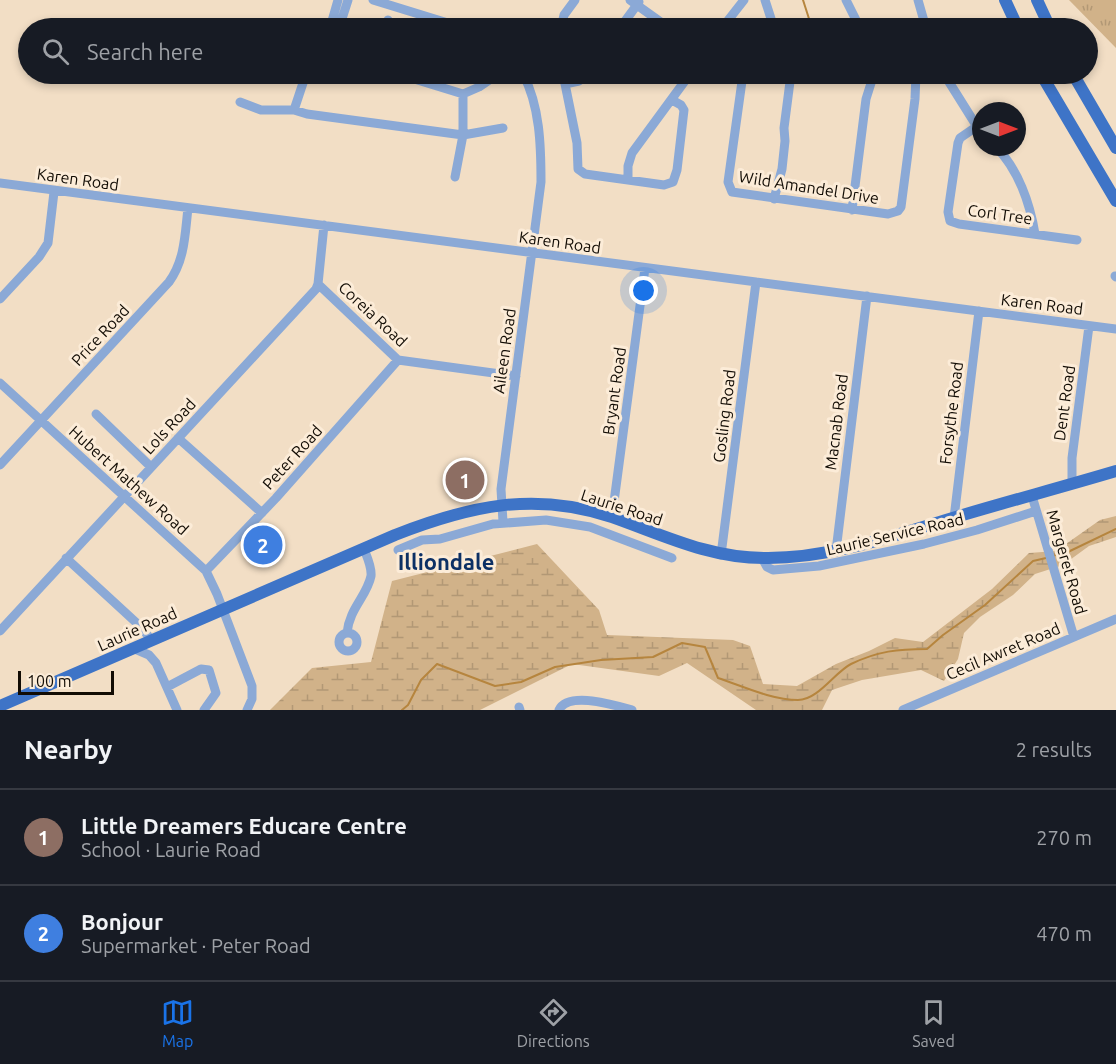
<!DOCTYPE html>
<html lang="en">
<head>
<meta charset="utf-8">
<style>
	:root { --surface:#171b24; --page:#20242c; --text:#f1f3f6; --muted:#9ea1a6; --line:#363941; --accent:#1a73e8 }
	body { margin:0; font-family:Ubuntu,sans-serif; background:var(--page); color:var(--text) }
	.compass { position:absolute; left:972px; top:102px; width:54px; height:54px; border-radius:50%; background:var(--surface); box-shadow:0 3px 9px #0003; rotate:90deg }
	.scale { position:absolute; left:18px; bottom:15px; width:96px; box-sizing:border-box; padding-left:6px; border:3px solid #120c04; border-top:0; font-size:16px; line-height:21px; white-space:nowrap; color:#120c04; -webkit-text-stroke:4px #fcecd8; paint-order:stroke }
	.you { position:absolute; left:644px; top:291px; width:21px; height:21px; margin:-15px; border:4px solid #fff; border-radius:50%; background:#1a73e8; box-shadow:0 0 0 9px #1a73e833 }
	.badge { display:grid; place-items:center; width:39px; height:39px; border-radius:50%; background:var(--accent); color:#fff; font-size:20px; font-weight:700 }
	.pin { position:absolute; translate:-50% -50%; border:3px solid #fff; box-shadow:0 2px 6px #0006 }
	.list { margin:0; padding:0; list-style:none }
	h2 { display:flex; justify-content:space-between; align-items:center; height:78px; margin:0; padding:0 24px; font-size:26px }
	h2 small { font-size:20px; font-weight:400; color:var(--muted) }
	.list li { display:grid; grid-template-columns:39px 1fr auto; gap:18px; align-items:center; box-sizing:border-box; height:96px; padding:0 24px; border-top:2px solid var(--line) }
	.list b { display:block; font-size:22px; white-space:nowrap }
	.list p { margin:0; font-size:20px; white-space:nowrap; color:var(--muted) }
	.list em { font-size:20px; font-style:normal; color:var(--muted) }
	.icon { flex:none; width:33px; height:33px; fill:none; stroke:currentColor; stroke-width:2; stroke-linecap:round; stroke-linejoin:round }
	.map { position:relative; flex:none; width:1116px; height:710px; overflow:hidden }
	.search { position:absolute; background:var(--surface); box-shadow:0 3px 9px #0003; left:18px; right:18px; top:18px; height:66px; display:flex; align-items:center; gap:15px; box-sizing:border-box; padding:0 21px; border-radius:33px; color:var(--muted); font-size:22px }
	.sheet { height:270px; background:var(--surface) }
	nav { display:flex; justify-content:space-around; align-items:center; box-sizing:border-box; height:84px; border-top:2px solid var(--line); background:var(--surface); font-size:16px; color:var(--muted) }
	nav a { display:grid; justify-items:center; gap:3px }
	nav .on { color:var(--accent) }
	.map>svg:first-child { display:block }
</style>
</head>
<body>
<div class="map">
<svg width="1116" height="710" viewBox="0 0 1116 710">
	<defs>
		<pattern id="grass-tufts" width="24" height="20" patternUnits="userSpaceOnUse" patternTransform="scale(1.5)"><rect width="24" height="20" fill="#d1b289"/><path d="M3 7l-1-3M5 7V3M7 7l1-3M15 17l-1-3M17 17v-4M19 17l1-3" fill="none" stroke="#b29875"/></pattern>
		<pattern id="wetland-marsh" width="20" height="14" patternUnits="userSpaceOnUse" patternTransform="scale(1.5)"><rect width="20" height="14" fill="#d1b289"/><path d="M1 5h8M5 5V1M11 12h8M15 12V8" fill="none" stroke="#b29875"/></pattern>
	</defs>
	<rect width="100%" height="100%" fill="#f2dec5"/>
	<path fill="url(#grass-tufts)" d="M1069 0H1116V48Z"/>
	<path fill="url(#wetland-marsh)" d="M1116 516V537L1089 546 1063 565 1035 574 1013 595 980 617 964 633 958 659 944 681 921 670 862 680 832 690 822 710H756L687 663 659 676 572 664 480 710H270L312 668 371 662 392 581 537 544 599 610 607 635 733 640 750 646 763 684 797 686 836 664 869 651 895 638 923 642 992 589 1029 553 1056 551 1100 520Z"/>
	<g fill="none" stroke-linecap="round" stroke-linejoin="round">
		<path stroke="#b6853e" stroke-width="2" d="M803 0 812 28
			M1052 556 1070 551 1116 529
			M402 710 408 705 421 680 437 664 495 686 521 682 555 667 601 660 653 657 682 643 705 647 718 678C742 686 772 700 798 700 818 700 835 672 851 664 878 651 898 649 927 649L943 635 985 605 1033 561 1046 558"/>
		<path stroke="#8ba9d6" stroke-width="9" d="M373 0 464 28
			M630 0 669 28
			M765 0 774 28
			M846 0 860 28
			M918 0 926 28
			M330 28 338 0
			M339 28 348 0
			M384 28 388 20
			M561 28 564 15 575 0
			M620 28 639 2
			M722 28 744 0
			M398 74 463 94 479 87 498 74
			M563 74 577 143 578 169 585 174 664 185 673 182 677 170 684 110 681 105 672 100
			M743 74 728 182 732 192 888 214 898 211 901 207 915 99 916 74
			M858 74 868 80 875 78 880 74
			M944 74 981 133
			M565 84 579 81 588 74
			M240 102 261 110H294L307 114 463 135 503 128
			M294 110 306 74
			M976 127 960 138 958 143 948 212 950 221 959 224 1077 240
			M996 147C1018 169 1030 203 1035 234
			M455 177 463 135V94
			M628 180V166L632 153 690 74
			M0 183 1116 329
			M774 199 782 169 785 141 784 128 791 74
			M852 210 866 99 872 80
			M1115 276 1116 277
			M318 284 398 360 516 376
			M0 299 39 257 48 243 54 192
			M0 383 206 571 217 594 252 686V699L247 710
			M96 414 151 467
			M178 438 262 513
			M0 465 169 282C185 260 185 234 188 208
			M1072 484V458L1089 326
			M1032 496 1074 637
			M612 517 645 268
			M954 518 979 311
			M503 522 501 489 541 182C541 146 540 106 523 74
			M398 550 422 540 440 539 493 524 546 520 590 527 672 558
			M836 551 867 296
			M721 555 756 282
			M66 558 141 627 152 641
			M762 558 767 567 773 570 819 566 924 544 977 530 1036 511
			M206 571 276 498 398 360
			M0 631 316 289 318 284 324 225
			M339 642a9 9 0 1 1 18 0a9 9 0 1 1-18 0Z
			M347 633C349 609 367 596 371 576 372 567 367 557 364 549
			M135 649 149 655 156 663 177 710
			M167 687 201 669 209 670 216 693 204 710
			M519 707 520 710
			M559 710C568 691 615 705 632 710
			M903 710 1116 619"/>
		<path stroke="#3e74c7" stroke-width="12" d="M1005 0 1018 28
			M1037 0 1050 28
			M1041 74 1116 201
			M1073 74 1116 148
			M0 706 395 535C469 506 534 491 612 517 663 535 709 558 764 558 826 559 887 538 946 520 1002 503 1059 488 1116 471"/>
	</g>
	<g text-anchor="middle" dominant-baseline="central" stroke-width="6" stroke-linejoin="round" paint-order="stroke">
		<g font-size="16" fill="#120c04" stroke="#fcecd8">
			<text transform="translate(78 179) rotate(8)">Karen Road</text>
			<text transform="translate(809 187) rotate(9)">Wild Amandel Drive</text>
			<text transform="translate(1000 214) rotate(8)">Corl Tree</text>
			<text transform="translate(560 242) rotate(8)">Karen Road</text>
			<text transform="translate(1042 304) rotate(7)">Karen Road</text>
			<text transform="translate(373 314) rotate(43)">Coreia Road</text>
			<text transform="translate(100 335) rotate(-47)">Price Road</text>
			<text transform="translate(504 351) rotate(-82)">Aileen Road</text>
			<text transform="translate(614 391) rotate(-82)">Bryant Road</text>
			<text transform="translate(1064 403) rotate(-82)">Dent Road</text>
			<text transform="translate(951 413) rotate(-83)">Forsythe Road</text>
			<text transform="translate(724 416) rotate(-83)">Gosling Road</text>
			<text transform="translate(836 422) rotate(-83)">Macnab Road</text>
			<text transform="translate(169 426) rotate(-47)">Lols Road</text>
			<text transform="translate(292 457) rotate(-48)">Peter Road</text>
			<text transform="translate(129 480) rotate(42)">Hubert Mathew Road</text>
			<text transform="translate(622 507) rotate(18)">Laurie Road</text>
			<text transform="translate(895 534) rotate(-13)">Laurie Service Road</text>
			<text transform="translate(1067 562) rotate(74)">Margeret Road</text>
			<text transform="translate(137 629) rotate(-24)">Laurie Road</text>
			<text transform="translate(1003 651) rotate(-23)">Cecil Awret Road</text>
		</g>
		<g font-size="22" font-weight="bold" fill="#0d3064" stroke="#fcecd8">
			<text x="446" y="561">Illiondale</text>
		</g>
	</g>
</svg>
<svg class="compass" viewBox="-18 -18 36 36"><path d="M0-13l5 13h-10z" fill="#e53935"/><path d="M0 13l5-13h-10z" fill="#9ea1a6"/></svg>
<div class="scale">100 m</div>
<div class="you"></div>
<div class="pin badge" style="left:465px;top:480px;background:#8d6e63">1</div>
<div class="pin badge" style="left:263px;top:545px;background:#3f7fe0">2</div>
<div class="search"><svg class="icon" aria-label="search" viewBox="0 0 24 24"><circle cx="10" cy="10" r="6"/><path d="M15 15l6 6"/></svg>Search here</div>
</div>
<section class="sheet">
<h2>Nearby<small>2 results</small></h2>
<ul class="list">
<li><span class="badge" style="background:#8d6e63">1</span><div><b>Little Dreamers Educare Centre</b><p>School · Laurie Road</p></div><em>270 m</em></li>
<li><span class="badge" style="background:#3f7fe0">2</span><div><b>Bonjour</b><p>Supermarket · Peter Road</p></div><em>470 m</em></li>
</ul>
</section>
<nav>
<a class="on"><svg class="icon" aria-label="map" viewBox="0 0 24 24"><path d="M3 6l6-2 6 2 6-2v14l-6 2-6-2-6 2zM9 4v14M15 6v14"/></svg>Map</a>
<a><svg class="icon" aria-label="directions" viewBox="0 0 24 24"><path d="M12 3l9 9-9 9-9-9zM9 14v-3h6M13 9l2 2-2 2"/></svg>Directions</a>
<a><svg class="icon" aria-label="saved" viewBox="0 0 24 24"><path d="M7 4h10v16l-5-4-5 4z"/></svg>Saved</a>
</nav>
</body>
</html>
